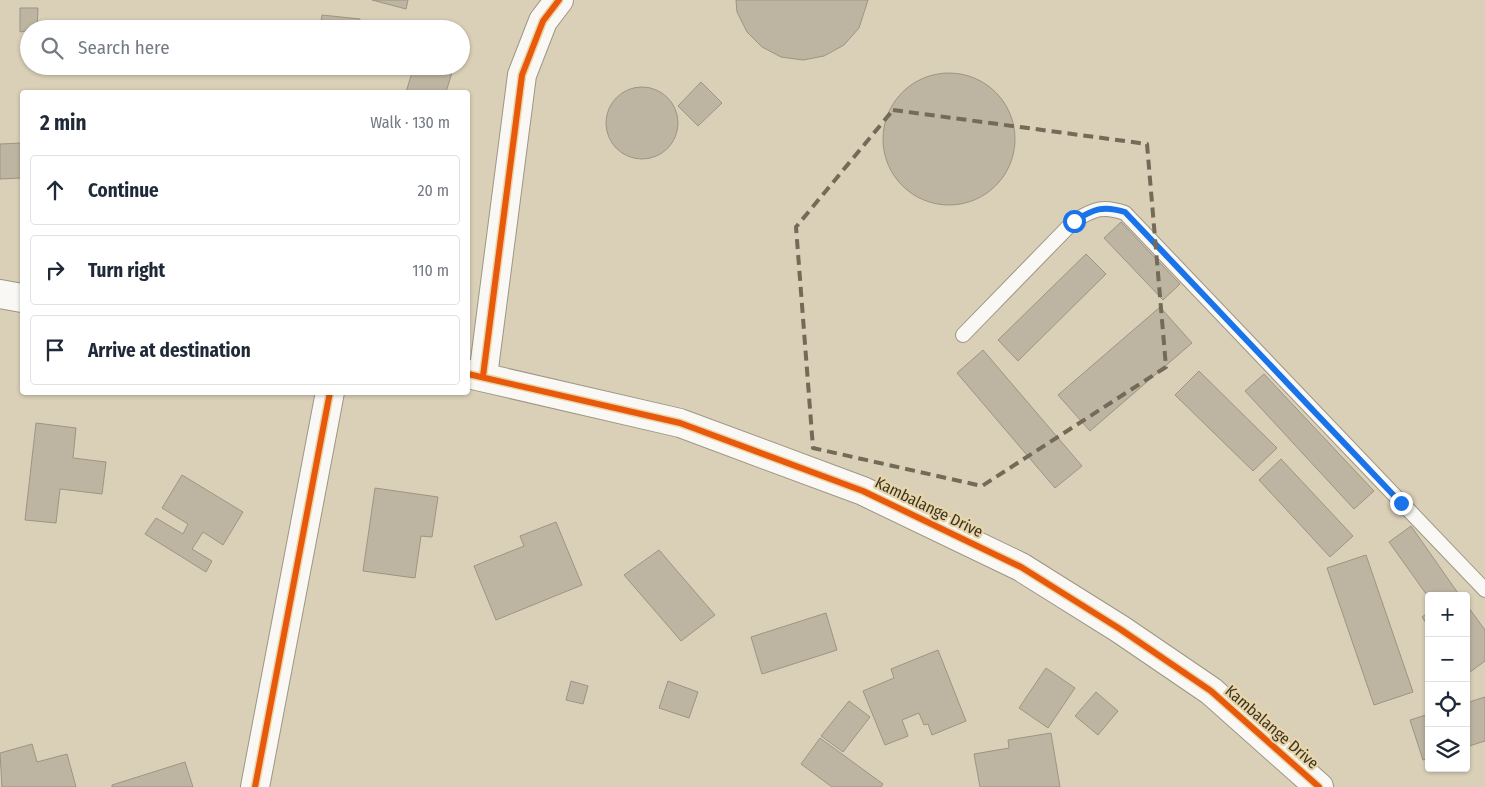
<!DOCTYPE html>
<html lang="en">
<head>
<meta charset="utf-8">
<style>
	:root { --surface:#fff; --page:#f6f6f7; --text:#1f2937; --muted:#747a83; --line:#e0e1e3 }
	body { margin:0; font-family:"Fira Sans Condensed",sans-serif; background:var(--page); color:var(--text) }
	.controls { position:absolute; right:15px; bottom:15px; display:grid; overflow:hidden; border-radius:5px; box-shadow:0 1px 4px #0004 }
	.controls button { width:45px; height:45px; display:grid; place-items:center; padding:0; border:0; border-bottom:1px solid var(--line); background:var(--surface); color:var(--text); font:25px sans-serif }
	.stop { position:absolute; width:15px; height:15px; margin:-11px; border:4px solid #1a73e8; border-radius:50%; background:#fff }
	.stop.end { background:#1a73e8; border-color:#fff; box-shadow:0 1px 5px #0008 }
	.list { margin:0; padding:0; list-style:none }
	h2 { display:flex; justify-content:space-between; align-items:center; height:65px; margin:0; padding:0 20px; font-size:21px }
	h2 small { font-size:16px; font-weight:400; color:var(--muted) }
	.list li { display:grid; grid-template-columns:32px 1fr auto; gap:15px; align-items:center; box-sizing:border-box; height:70px; margin:0 10px 10px; padding:0 10px; border:1px solid var(--line); border-radius:5px }
	.list b { display:block; font-size:19px; white-space:nowrap }
	.list em { font-size:16px; font-style:normal; color:var(--muted) }
	.icon { flex:none; width:28px; height:28px; fill:none; stroke:currentColor; stroke-width:2; stroke-linecap:round; stroke-linejoin:round }
	.map { position:relative; flex:none; width:1485px; height:787px; overflow:hidden }
	.search { position:absolute; background:var(--surface); box-shadow:0 1px 4px #0004; left:20px; top:20px; width:450px; height:55px; display:flex; align-items:center; gap:12px; box-sizing:border-box; padding:0 18px; border-radius:28px; color:var(--muted); font-size:19px }
	.panel { position:absolute; background:var(--surface); box-shadow:0 1px 4px #0004; left:20px; top:90px; width:450px; height:305px; border-radius:5px }
	.map>svg:first-child { display:block }
</style>
</head>
<body>
<div class="map">
<svg width="1485" height="787" viewBox="0 0 1485 787">
	<rect width="100%" height="100%" fill="#dad0b8"/>
	<path fill="#bdb5a2" stroke="#9c9583" d="M372 0H408L406 9Z
		M736 0H868L859 28 844 45 824 56 803 60 781 57 762 47 747 32 737 12Z
		M20 8H38L37 29 20 32Z
		M322 15 360 19 359 29H320Z
		M414 66H454L446 92H406Z
		M883 139a66 66 0 1 1 132 0a66 66 0 1 1-132 0Z
		M701 82 722 103 698 126 678 106Z
		M606 123a36 36 0 1 1 72 0a36 36 0 1 1-72 0Z
		M22 143V178L0 179V144Z
		M1121 222 1180 284 1163 300 1104 238Z
		M1086 254 1106 274 1018 361 998 340Z
		M1160 307 1192 343 1090 431 1058 395Z
		M983 350 1082 466 1055 488 957 373Z
		M1199 371 1277 448 1253 471 1175 395Z
		M1264 374 1374 491 1354 509 1245 391Z
		M36 423 76 428 73 458 106 462 102 494 60 489 56 523 25 520Z
		M1281 459 1353 536 1330 557 1259 480Z
		M182 475 243 512 223 545 203 532 192 549 212 561 206 572 145 534 156 518 183 534 188 524 162 508Z
		M375 488 438 497 432 537 421 536 415 578 363 571Z
		M556 522 582 585 496 620 474 566 524 546 520 536Z
		M1411 526 1460 596H1429V598L1389 542Z
		M659 550 715 615 681 641 624 575Z
		M1366 555 1413 692 1374 705 1327 568Z
		M1466 604 1485 630V661L1466 675Z
		M1429 612V627L1422 617Z
		M826 613 837 650 762 674 751 637Z
		M938 650 966 721 932 735 928 724 924 725 919 713 902 720 908 736 885 745 863 691 894 678 891 669Z
		M1046 668 1075 688 1048 728 1019 708Z
		M571 681 588 686 583 704 566 700Z
		M668 681 698 692 689 718 659 708Z
		M1096 692 1118 711 1098 735 1075 716Z
		M1485 697V741L1466 747V703Z
		M849 701 870 717 843 752 821 736Z
		M1429 714V758L1423 760 1410 720Z
		M1051 733 1060 787H980L974 754 1009 748 1008 740Z
		M820 738 883 784 881 787H832L801 764Z
		M32 744 37 762 67 754 76 787H2L0 753Z
		M185 762 193 787H112V785Z"/>
	<g fill="none" stroke-linecap="round" stroke-linejoin="round">
		<g stroke="#9e9684" stroke-width="16">
			<path id="lane" d="M963 335 1074 221C1094 209 1103 205 1125 213L1485 590"/>
		</g>
		<g stroke="#9e9684" stroke-width="30">
			<path id="street" d="M483 376 522 75 543 21 559 0
				M255 787 330 392"/>
		</g>
		<g stroke="#9e9684" stroke-width="30">
			<path id="secondary" d="M0 294 22 298
				M468 374 680 423 863 491 1021 567 1120 629 1211 691 1319 787"/>
		</g>
		<use href="#lane" stroke="#f9f8f4" stroke-width="14"/>
		<use href="#street" stroke="#f9f8f4" stroke-width="28"/>
		<use href="#secondary" stroke="#f9f8f4" stroke-width="28"/>
		<g stroke="#e8d6aa" stroke-width="9">
			<path id="cycleway" d="M468 374 680 423 863 491 1021 567 1120 629 1211 691 1319 787
				M483 376 522 75 543 21 559 0
				M255 787 330 392"/>
		</g>
		<use href="#cycleway" stroke="#e8590c" stroke-width="6"/>
	</g>
	<g fill="none" stroke-linecap="round" stroke-linejoin="round">
		<path stroke="#1a73e8" stroke-width="6" d="M1074 221C1094 209 1103 205 1125 212L1401 503"/>
	</g>
	<path fill="none" stroke="#736b57" stroke-width="4" stroke-dasharray="10 6" stroke-linejoin="round" d="M893 110 1147 144 1166 367 982 486 813 448 796 227Z"/>
	<g text-anchor="middle" dominant-baseline="central" stroke-width="4.5" stroke-linejoin="round" paint-order="stroke">
		<g font-size="16" fill="#3c3423" stroke="#e8d6aa">
			<text transform="translate(929 507) rotate(26)">Kambalange Drive</text>
			<text transform="translate(1272 727) rotate(41)">Kambalange Drive</text>
		</g>
	</g>
</svg>
<div class="controls">
<button>+</button>
<button>−</button>
<button><svg class="icon" aria-label="locate" viewBox="0 0 24 24"><circle cx="12" cy="12" r="6"/><path d="M12 2v4M12 18v4M2 12h4M18 12h4"/></svg></button>
<button><svg class="icon" aria-label="layers" viewBox="0 0 24 24"><path d="M12 4l9 5-9 5-9-5zM3 14l9 5 9-5"/></svg></button>
</div>
<div class="stop" style="left:1074px;top:221px"></div>
<div class="stop end" style="left:1401px;top:503px"></div>
<div class="search"><svg class="icon" aria-label="search" viewBox="0 0 24 24"><circle cx="10" cy="10" r="6"/><path d="M15 15l6 6"/></svg>Search here</div>
<section class="panel">
<h2>2 min<small>Walk · 130 m</small></h2>
<ul class="list">
<li><svg class="icon" aria-label="ahead" viewBox="0 0 24 24"><path d="M12 20V5M6 11l6-6 6 6"/></svg><div><b>Continue</b></div><em>20 m</em></li>
<li><svg class="icon" aria-label="right" viewBox="0 0 24 24"><path d="M7 20v-9h11M14 6l5 5-5 5"/></svg><div><b>Turn right</b></div><em>110 m</em></li>
<li><svg class="icon" aria-label="arrive" viewBox="0 0 24 24"><path d="M6 21V4h12l-3 4 3 4H6"/></svg><div><b>Arrive at destination</b></div></li>
</ul>
</section>
</div>
</body>
</html>
